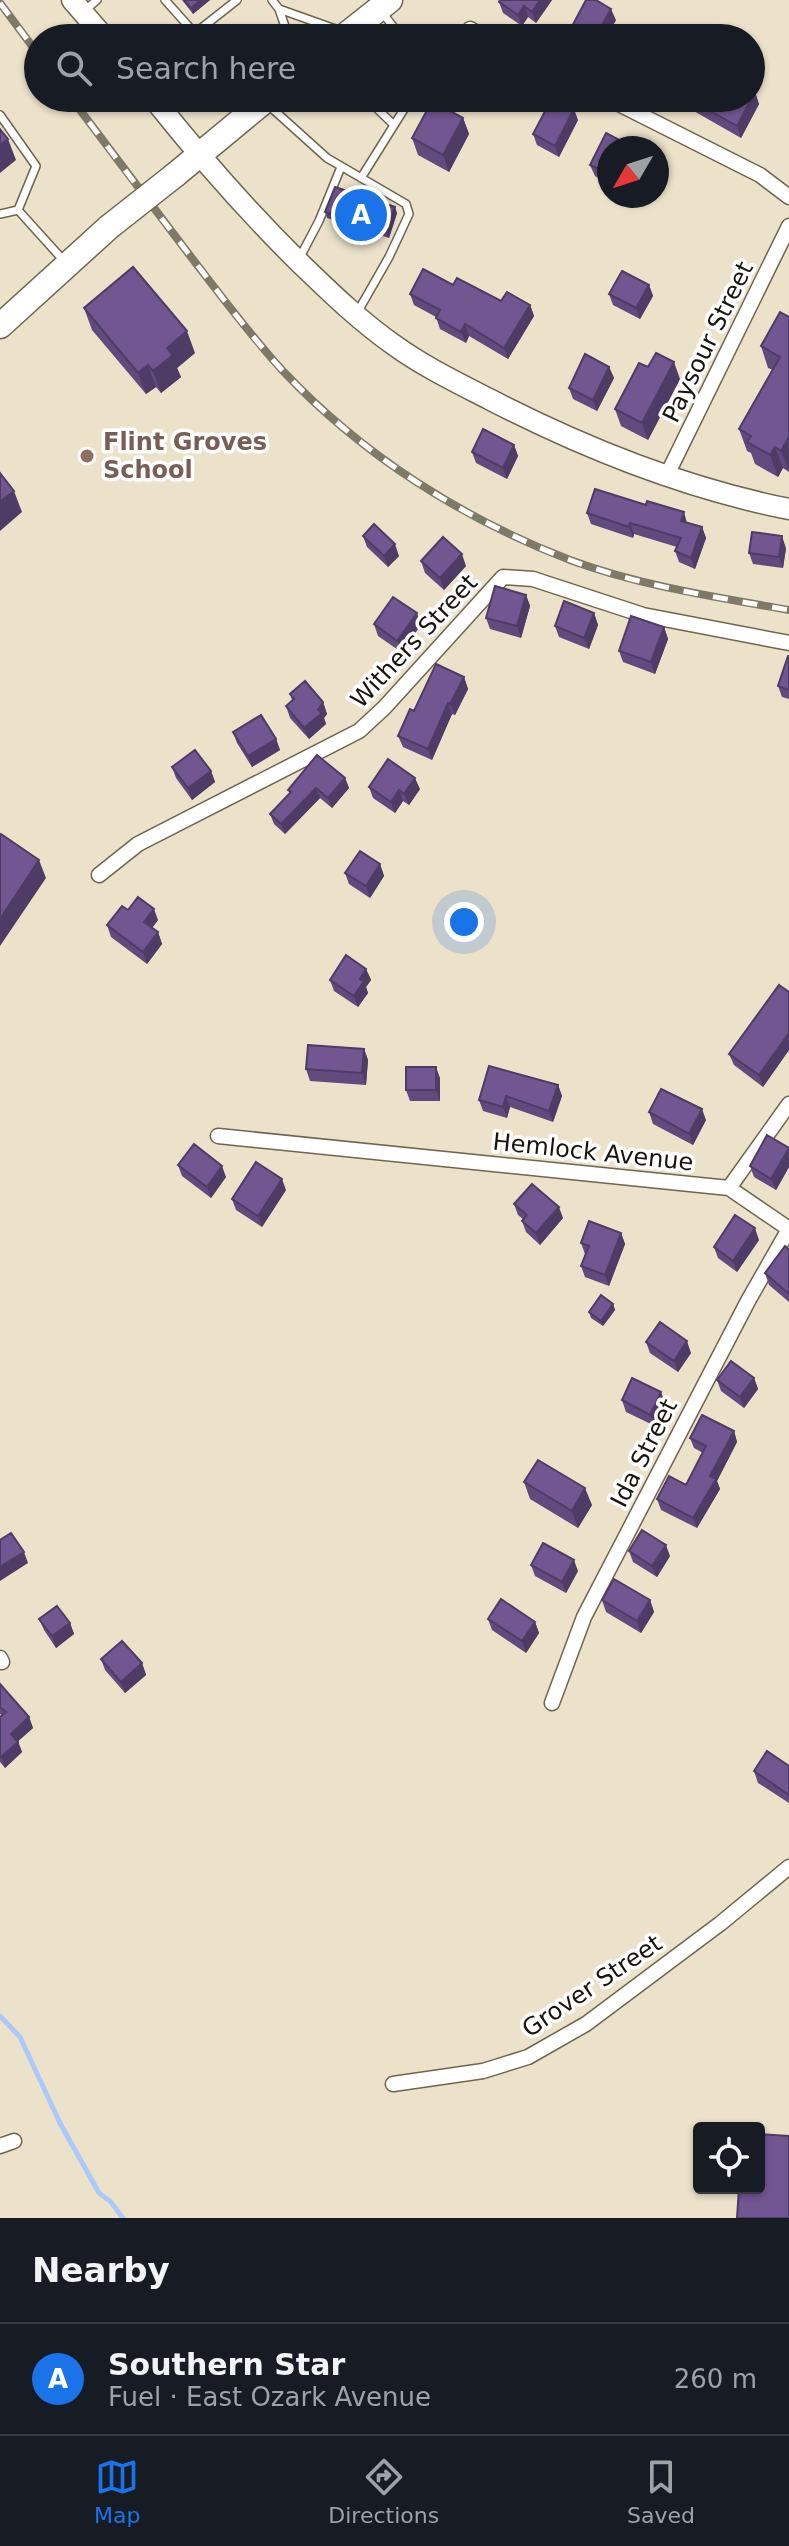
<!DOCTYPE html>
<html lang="en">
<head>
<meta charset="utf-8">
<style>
	:root { --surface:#171b24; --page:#20242c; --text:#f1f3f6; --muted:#9ea1a6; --line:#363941; --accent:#1a73e8 }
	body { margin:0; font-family:"DejaVu Sans",sans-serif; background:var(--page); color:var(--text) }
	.controls { position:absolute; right:24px; bottom:24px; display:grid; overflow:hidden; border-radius:8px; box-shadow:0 2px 6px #0004 }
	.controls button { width:72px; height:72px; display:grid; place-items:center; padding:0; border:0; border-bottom:2px solid var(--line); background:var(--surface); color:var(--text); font:40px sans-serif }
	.compass { position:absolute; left:597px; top:136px; width:72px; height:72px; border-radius:50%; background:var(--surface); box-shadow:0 2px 6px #0004; rotate:231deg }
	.you { position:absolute; left:464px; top:922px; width:28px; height:28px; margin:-20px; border:6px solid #fff; border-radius:50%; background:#1a73e8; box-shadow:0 0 0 12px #1a73e833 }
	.badge { display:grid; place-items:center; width:52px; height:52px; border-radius:50%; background:var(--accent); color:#fff; font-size:26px; font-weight:700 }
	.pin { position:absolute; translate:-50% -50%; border:4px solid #fff; box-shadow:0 2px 8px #0006 }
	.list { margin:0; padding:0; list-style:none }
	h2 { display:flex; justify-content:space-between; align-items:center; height:104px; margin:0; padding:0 32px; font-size:34px }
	h2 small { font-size:26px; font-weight:400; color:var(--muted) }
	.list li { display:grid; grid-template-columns:52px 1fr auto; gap:24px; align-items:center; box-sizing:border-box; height:112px; padding:0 32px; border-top:2px solid var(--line) }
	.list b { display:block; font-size:30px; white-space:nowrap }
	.list p { margin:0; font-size:26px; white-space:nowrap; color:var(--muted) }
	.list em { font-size:26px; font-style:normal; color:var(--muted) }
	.icon { flex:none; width:44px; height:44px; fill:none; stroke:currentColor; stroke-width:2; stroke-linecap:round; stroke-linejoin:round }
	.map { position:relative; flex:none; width:789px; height:2218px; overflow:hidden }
	.search { position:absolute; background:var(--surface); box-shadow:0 2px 6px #0004; left:24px; right:24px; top:24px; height:88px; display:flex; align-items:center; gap:20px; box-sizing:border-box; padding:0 28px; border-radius:44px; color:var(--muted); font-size:30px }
	.sheet { height:216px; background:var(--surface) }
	nav { display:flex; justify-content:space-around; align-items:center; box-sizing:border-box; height:112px; border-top:2px solid var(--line); background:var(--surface); font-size:22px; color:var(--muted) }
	nav a { display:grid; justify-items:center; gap:4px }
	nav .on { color:var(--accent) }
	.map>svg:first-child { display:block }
</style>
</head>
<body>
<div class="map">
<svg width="789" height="2218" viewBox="0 0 789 2218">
	<rect width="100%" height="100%" fill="#ece2ca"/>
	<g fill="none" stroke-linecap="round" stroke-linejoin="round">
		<path stroke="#acc9fb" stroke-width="5" d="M0 2016 20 2037 60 2123 99 2193 110 2201 123 2218"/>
		<g stroke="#6d654f" stroke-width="10">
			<path id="lane" d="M165 0 191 29 199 30 237 0
				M272 0 279 9 289 38
				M279 9 341 31
				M84 11 97 0
				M381 11 402 38
				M366 98 394 125
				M266 103 327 158 406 204 409 214 389 257 357 313
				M0 115 36 166 18 210
				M361 178 411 98
				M18 210 64 261
				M0 214 18 210
				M299 259 319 221 341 167"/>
		</g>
		<g stroke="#6d654f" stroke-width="17">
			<path id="street" d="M470 29 487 38
				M607 98 760 175 789 197
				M666 477 789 226
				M99 875 138 844 359 731 384 708 503 577 533 579 643 615 789 643
				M218 1136 729 1188 789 1229
				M729 1188 789 1104
				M0 1658 2 1662
				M552 1703 584 1617 748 1301 789 1229
				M393 2084 483 2071 528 2057 586 2024 721 1923 789 1867
				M0 2146 14 2141"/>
		</g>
		<g stroke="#6d654f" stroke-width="23">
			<path id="secondary" d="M72 0 105 38
				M153 98C200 157 249 213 302 265 331 293 361 322 394 345 423 366 456 382 489 399 584 448 683 488 789 509"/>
		</g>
		<g stroke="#6d654f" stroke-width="27">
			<path id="primary" d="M342 38 390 0
				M175 175 268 98
				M0 326 109 227"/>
		</g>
		<use href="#lane" stroke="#fff" stroke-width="7"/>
		<use href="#street" stroke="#fff" stroke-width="14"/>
		<use href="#secondary" stroke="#fff" stroke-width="20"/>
		<use href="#primary" stroke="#fff" stroke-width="24"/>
		<g stroke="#7f7968" stroke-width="8">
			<path id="rail" d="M0 3 38 54
				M71 98C110 150 149 202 188 253 219 293 249 334 283 371 362 455 463 519 570 560 641 586 715 597 789 610"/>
		</g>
		<use href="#rail" stroke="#fff" stroke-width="5" stroke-dasharray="15" stroke-linecap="butt"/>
		<g stroke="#6d654f" stroke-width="27" stroke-linecap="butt">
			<path id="primary-bridge" d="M109 227 175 175"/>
		</g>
		<use href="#primary-bridge" stroke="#fff" stroke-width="24"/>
	</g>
	<path fill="#614a7d" d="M182 0H210L193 14Z
		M552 0 536 23 528 17 522 26 503 13 499 2Z
		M616 20 606 38H575L571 28Z
		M755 92 759 104 741 138 671 98H751Z
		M463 118 469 134 449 172 418 155 412 138Z
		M578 120 559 157 537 145 533 134Z
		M609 148V184L595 176 590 165Z
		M325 212 397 213 389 238 327 218Z
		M453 285 501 301 530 305 534 316 508 359 469 336 466 343 440 329 436 317 414 305 410 294Z
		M649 285 653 296 640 319 613 305 609 294Z
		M84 308 195 353 177 368 181 377 161 393 156 387 146 394 92 330Z
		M789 317V472L783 468 778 477 755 464 751 453 747 451 739 429 773 370 768 368 761 346Z
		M609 367 614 378 597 411 573 399 569 388Z
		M648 367 680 379 648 440 621 426 615 409Z
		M514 445 518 456 507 479 476 463 472 452Z
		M587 513 687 523 702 527 706 538 695 569 679 562 675 551 677 547 634 534 633 538 591 524Z
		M363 536 399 556 388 567 367 547Z
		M786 548 783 568 753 564 749 553Z
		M421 561 466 566 444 590 425 573Z
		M526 595 530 606 521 638 490 629 486 618Z
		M594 613 598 625 589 649 559 637 555 626Z
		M374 624 421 625 401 652 378 636Z
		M664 627 668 639 655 674 623 662 619 651Z
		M789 656V699L782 697 778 686Z
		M464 677 468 689 455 715 452 714 432 760 403 747 398 736 414 711Z
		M290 694 323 702 327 714 324 718 326 724 309 739 290 718 286 706 292 700Z
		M233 732 276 739 280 750 252 767 237 743Z
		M172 767 211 771 215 782 192 800 176 778Z
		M345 778 349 788 332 808 320 798 285 834 274 824 270 814 290 793 288 790Z
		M369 787 420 789 409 805 403 801 395 813 373 798Z
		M380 864 384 876 370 898 349 884 345 873Z
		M128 910 158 920 152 928 158 932 162 944 147 964 111 937 107 925Z
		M366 969 371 980 366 987 368 993 358 1007 334 991 330 980Z
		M789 992V1050L763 1087 734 1065 729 1054Z
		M364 1049 368 1060 366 1085 310 1081 306 1069Z
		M440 1078V1101H410L406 1090Z
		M558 1085 562 1096 553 1122 510 1107 507 1118 483 1111 479 1100Z
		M649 1112 706 1120 693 1145 653 1124Z
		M789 1148V1167L776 1190 754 1177 750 1166Z
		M178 1165 226 1177 211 1198 182 1176Z
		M286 1190 262 1227 236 1210 232 1199Z
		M514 1204 563 1218 540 1245 526 1232 522 1221 523 1219 518 1215Z
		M621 1233 625 1244 609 1286 585 1277 581 1266 585 1254 581 1243Z
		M759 1240 737 1272 718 1258 714 1247Z
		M789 1250V1302L769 1285 765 1273Z
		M613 1304 615 1310 603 1326 591 1318 589 1312Z
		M646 1342 691 1353 678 1372 650 1353Z
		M754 1378 758 1389 744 1408 721 1391 717 1380Z
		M622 1400 665 1403 655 1426 626 1412Z
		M734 1431 737 1442 717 1481 720 1489 697 1528 661 1510 657 1499 686 1485 703 1453 694 1448 690 1438Z
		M524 1482 592 1505 578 1528 530 1499Z
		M629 1551 670 1556 657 1577 633 1562Z
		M531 1565 578 1571 566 1593 535 1576Z
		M602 1600H650L654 1612 641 1633 606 1612Z
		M39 1619 70 1623 74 1634 56 1648 44 1630Z
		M488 1619 535 1622 539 1633 526 1653 492 1630Z
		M101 1659 142 1663 146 1675 125 1693 105 1670Z
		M0 1684 29 1717 33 1728 18 1741 22 1752 5 1768 0 1762V1717L2 1715 0 1714Z
		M789 1766V1803L758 1783 754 1771Z"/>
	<path fill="#4f3c66" d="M201 0H210L193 14 191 8Z
		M540 0H552L536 23 532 12Z
		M524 6 528 17 522 26 518 15Z
		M611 9 616 20 606 38H595Z
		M755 92 759 104 741 138 737 126Z
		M574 109 578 120 559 157 555 146Z
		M463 118 469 134 449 172 443 155Z
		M8 139 16 160 0 173V145Z
		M395 207 397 213 389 238 387 232Z
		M649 285 653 296 640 319 636 308Z
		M530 305 534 316 508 359 504 348Z
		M465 324 469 336 466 343 461 332Z
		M187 331 195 353 177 368 181 377 161 393 153 371 167 348Z
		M674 362 680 379 648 440 642 423Z
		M148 365 156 387 146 394 138 373Z
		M609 367 614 378 597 411 593 400Z
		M789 437V471L781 451Z
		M514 445 518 456 507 479 503 468Z
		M775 447 783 468 778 477 770 455Z
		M14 491 22 512 0 531V502Z
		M684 512 687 523 681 521Z
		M630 523 634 534 633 538 629 527Z
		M702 527 706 538 695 569 691 558Z
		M782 536 786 548 783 568 779 557Z
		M395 544 399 556 388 567 384 556Z
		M462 554 466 566 444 590 440 578Z
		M526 595 530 606 521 638 517 626Z
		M417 613 421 625 401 652 397 641Z
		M594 613 598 625 589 649 584 638Z
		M664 627 668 639 655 674 651 662Z
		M464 677 468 689 455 715 450 704Z
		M323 702 327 714 324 718 326 724 309 739 304 728Z
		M448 703 452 714 432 760 428 749Z
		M276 739 280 750 252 767 248 756Z
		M211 771 215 782 192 800 188 788Z
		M345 778 349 788 332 808 328 798Z
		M415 778 420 789 409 805 404 794Z
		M316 788 320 798 285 834 281 824Z
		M399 790 403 801 395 813 391 802Z
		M39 860 46 878 0 946V919Z
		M380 864 384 876 370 898 366 886Z
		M154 909 158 920 148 933 144 922Z
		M158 932 162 944 147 964 143 952Z
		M366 969 371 980 366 987 368 993 358 1007 354 996 360 979Z
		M789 1033V1050L763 1087 759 1075Z
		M364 1049 368 1060 366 1085 362 1073Z
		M436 1067 440 1078V1101L436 1090Z
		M558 1085 562 1096 553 1122 549 1111Z
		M506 1096 510 1107 507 1118 503 1107Z
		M702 1109 706 1120 693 1145 689 1134Z
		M789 1148V1167L776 1190 771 1179Z
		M222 1166 226 1177 211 1198 207 1187Z
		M282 1179 286 1190 262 1227 258 1216Z
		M559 1207 563 1218 540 1245 536 1233Z
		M755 1228 759 1240 737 1272 733 1261Z
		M621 1233 625 1244 609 1286 605 1275Z
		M613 1304 615 1310 603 1326 601 1321Z
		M687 1341 691 1353 678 1372 674 1361Z
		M754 1378 758 1389 744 1408 740 1397Z
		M661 1392 665 1403 655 1426 650 1415Z
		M734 1431 737 1442 717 1481 720 1489 697 1528 693 1518 710 1476Z
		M585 1488 592 1505 578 1528 572 1511Z
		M666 1545 670 1556 657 1577 652 1566Z
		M24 1552 28 1563 0 1581V1567Z
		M574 1560 578 1571 566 1593 562 1582Z
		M650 1600 654 1612 641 1633 637 1621Z
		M535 1622 539 1633 526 1653 522 1641Z
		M70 1623 74 1634 56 1648 52 1636Z
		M142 1663 146 1675 125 1693 121 1682Z
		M29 1717 33 1728 15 1744 11 1734Z
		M18 1742 22 1752 5 1768 1 1757Z"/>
	<path fill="#715691" stroke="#4f3c66" stroke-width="2" d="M184 0H201L191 8Z
		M500 0H540L532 12 524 6 518 15 499 2Z
		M586 0H596L611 9 595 38H589L571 28Z
		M751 90 755 92 737 126 687 98H751Z
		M552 98 574 109 555 146 533 134Z
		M432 101 463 118 443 155 412 138Z
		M0 129 8 139 0 145Z
		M606 133 629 145 627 148H609V174L590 165Z
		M335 187 395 207 387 232 325 212Z
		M133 267 187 331 167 348 173 355 153 371 148 365 138 373 84 308Z
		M423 269 453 285 457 278 501 301 507 292 530 305 504 348 465 324 461 332 436 318 440 310 410 294Z
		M622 271 649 285 636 308 609 294Z
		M780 312 789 317V437L781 451 775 447 770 455 747 442 751 436 739 429 780 357 761 346Z
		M656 353 674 362 642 423 615 409 639 363 648 367Z
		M585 354 609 367 593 400 569 388Z
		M483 429 514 445 503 468 472 452Z
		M0 473 14 491 0 502Z
		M595 489 646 505 647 501 684 512 681 521 702 527 691 558 675 551 681 538 630 523 629 527 587 513Z
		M374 524 395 544 384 556 363 536Z
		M752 532 782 536 779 557 749 553Z
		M443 537 462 554 440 578 421 561Z
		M495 586 526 595 517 626 486 618Z
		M393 597 417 613 397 641 374 624Z
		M564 601 594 613 584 638 555 626Z
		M631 616 664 627 651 662 619 651Z
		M788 656H789V690L778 686Z
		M436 664 464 677 450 704 448 703 428 749 398 736 410 709 414 711Z
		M305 681 323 702 318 710 322 713 304 728 286 706 294 699 290 694Z
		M261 715 276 739 248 756 233 732Z
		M195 750 211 771 188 788 172 767Z
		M317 755 345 778 328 798 316 788 281 824 270 814 291 792 288 790Z
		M388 759 415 778 404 794 399 790 391 802 369 787Z
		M1 834 39 860 0 919V835Z
		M360 851 380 864 366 886 345 873Z
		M138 897 154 909 144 922 158 932 143 952 107 925 122 906 128 910Z
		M346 955 366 969 360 979 364 981 354 996 330 980Z
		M779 985 789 992V1033L759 1075 729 1054Z
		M308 1045 364 1049 362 1073 306 1069Z
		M489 1066 558 1085 549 1111 506 1096 503 1107 479 1100Z
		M406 1067H436V1090H406Z
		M661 1089 702 1109 689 1134 649 1112Z
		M767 1135 789 1148 771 1179 750 1166Z
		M194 1144 222 1166 207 1187 178 1165Z
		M256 1162 282 1179 258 1216 232 1199Z
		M532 1184 559 1207 536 1233 522 1221 527 1215 514 1204Z
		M735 1215 755 1228 733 1261 714 1247Z
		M589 1221 621 1233 605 1275 581 1266 589 1246 581 1243Z
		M785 1246 789 1250V1294L765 1273Z
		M601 1295 613 1304 601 1321 589 1312Z
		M660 1322 687 1341 674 1361 646 1342Z
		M731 1361 754 1378 740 1397 717 1380Z
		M632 1378 661 1392 650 1415 622 1400Z
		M702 1415 734 1431 710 1476 716 1479 693 1518 657 1499 669 1476 686 1485 706 1446 690 1438Z
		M538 1460 585 1488 572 1511 524 1482Z
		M642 1530 666 1545 652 1566 629 1551Z
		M11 1533 24 1552 0 1567V1540Z
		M543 1543 574 1560 562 1582 531 1565Z
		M614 1579 650 1600 637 1621 602 1600Z
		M501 1599 535 1622 522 1641 488 1619Z
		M57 1606 70 1623 52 1636 39 1619Z
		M122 1641 142 1663 121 1682 101 1659Z
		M0 1684 29 1717 11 1734 18 1742 1 1757 0 1756V1717L6 1712 0 1707Z
		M767 1751 789 1766V1795L754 1771Z
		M759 2134 789 2136V2218H737L739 2188H759Z"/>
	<circle fill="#8d6e63" stroke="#fff" stroke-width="3" cx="87" cy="456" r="8"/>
	<g text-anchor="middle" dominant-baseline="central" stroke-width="7" stroke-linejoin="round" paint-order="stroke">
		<g font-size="24" fill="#17140b" stroke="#fff">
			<text transform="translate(708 342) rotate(-64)">Paysour Street</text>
			<text transform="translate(414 641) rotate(-47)">Withers Street</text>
			<text transform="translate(593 1152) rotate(6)">Hemlock Avenue</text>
			<text transform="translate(644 1453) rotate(-63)">Ida Street</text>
			<text transform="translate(592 1986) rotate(-34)">Grover Street</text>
		</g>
		<g font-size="24" font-weight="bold" fill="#785e54" stroke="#fff" text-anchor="start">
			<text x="103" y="442">Flint Groves<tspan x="103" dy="28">School</tspan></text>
		</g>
	</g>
</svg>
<div class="controls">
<button><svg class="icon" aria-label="locate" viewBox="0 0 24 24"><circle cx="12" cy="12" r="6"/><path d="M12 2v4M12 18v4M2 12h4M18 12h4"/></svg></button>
</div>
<svg class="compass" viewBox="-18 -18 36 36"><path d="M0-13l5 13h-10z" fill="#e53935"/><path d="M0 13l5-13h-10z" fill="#9ea1a6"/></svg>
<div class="you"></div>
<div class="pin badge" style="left:361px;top:215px">A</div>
<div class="search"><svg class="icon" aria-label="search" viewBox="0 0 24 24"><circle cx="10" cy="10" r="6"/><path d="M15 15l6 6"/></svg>Search here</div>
</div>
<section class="sheet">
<h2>Nearby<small></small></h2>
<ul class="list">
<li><span class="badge">A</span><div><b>Southern Star</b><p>Fuel · East Ozark Avenue</p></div><em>260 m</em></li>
</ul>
</section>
<nav>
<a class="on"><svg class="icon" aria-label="map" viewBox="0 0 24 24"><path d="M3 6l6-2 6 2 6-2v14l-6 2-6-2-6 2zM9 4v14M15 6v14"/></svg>Map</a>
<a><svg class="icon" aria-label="directions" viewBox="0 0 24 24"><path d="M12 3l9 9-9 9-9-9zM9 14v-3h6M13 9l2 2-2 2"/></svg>Directions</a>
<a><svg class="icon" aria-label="saved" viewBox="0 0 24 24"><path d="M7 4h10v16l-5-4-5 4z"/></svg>Saved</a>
</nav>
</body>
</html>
